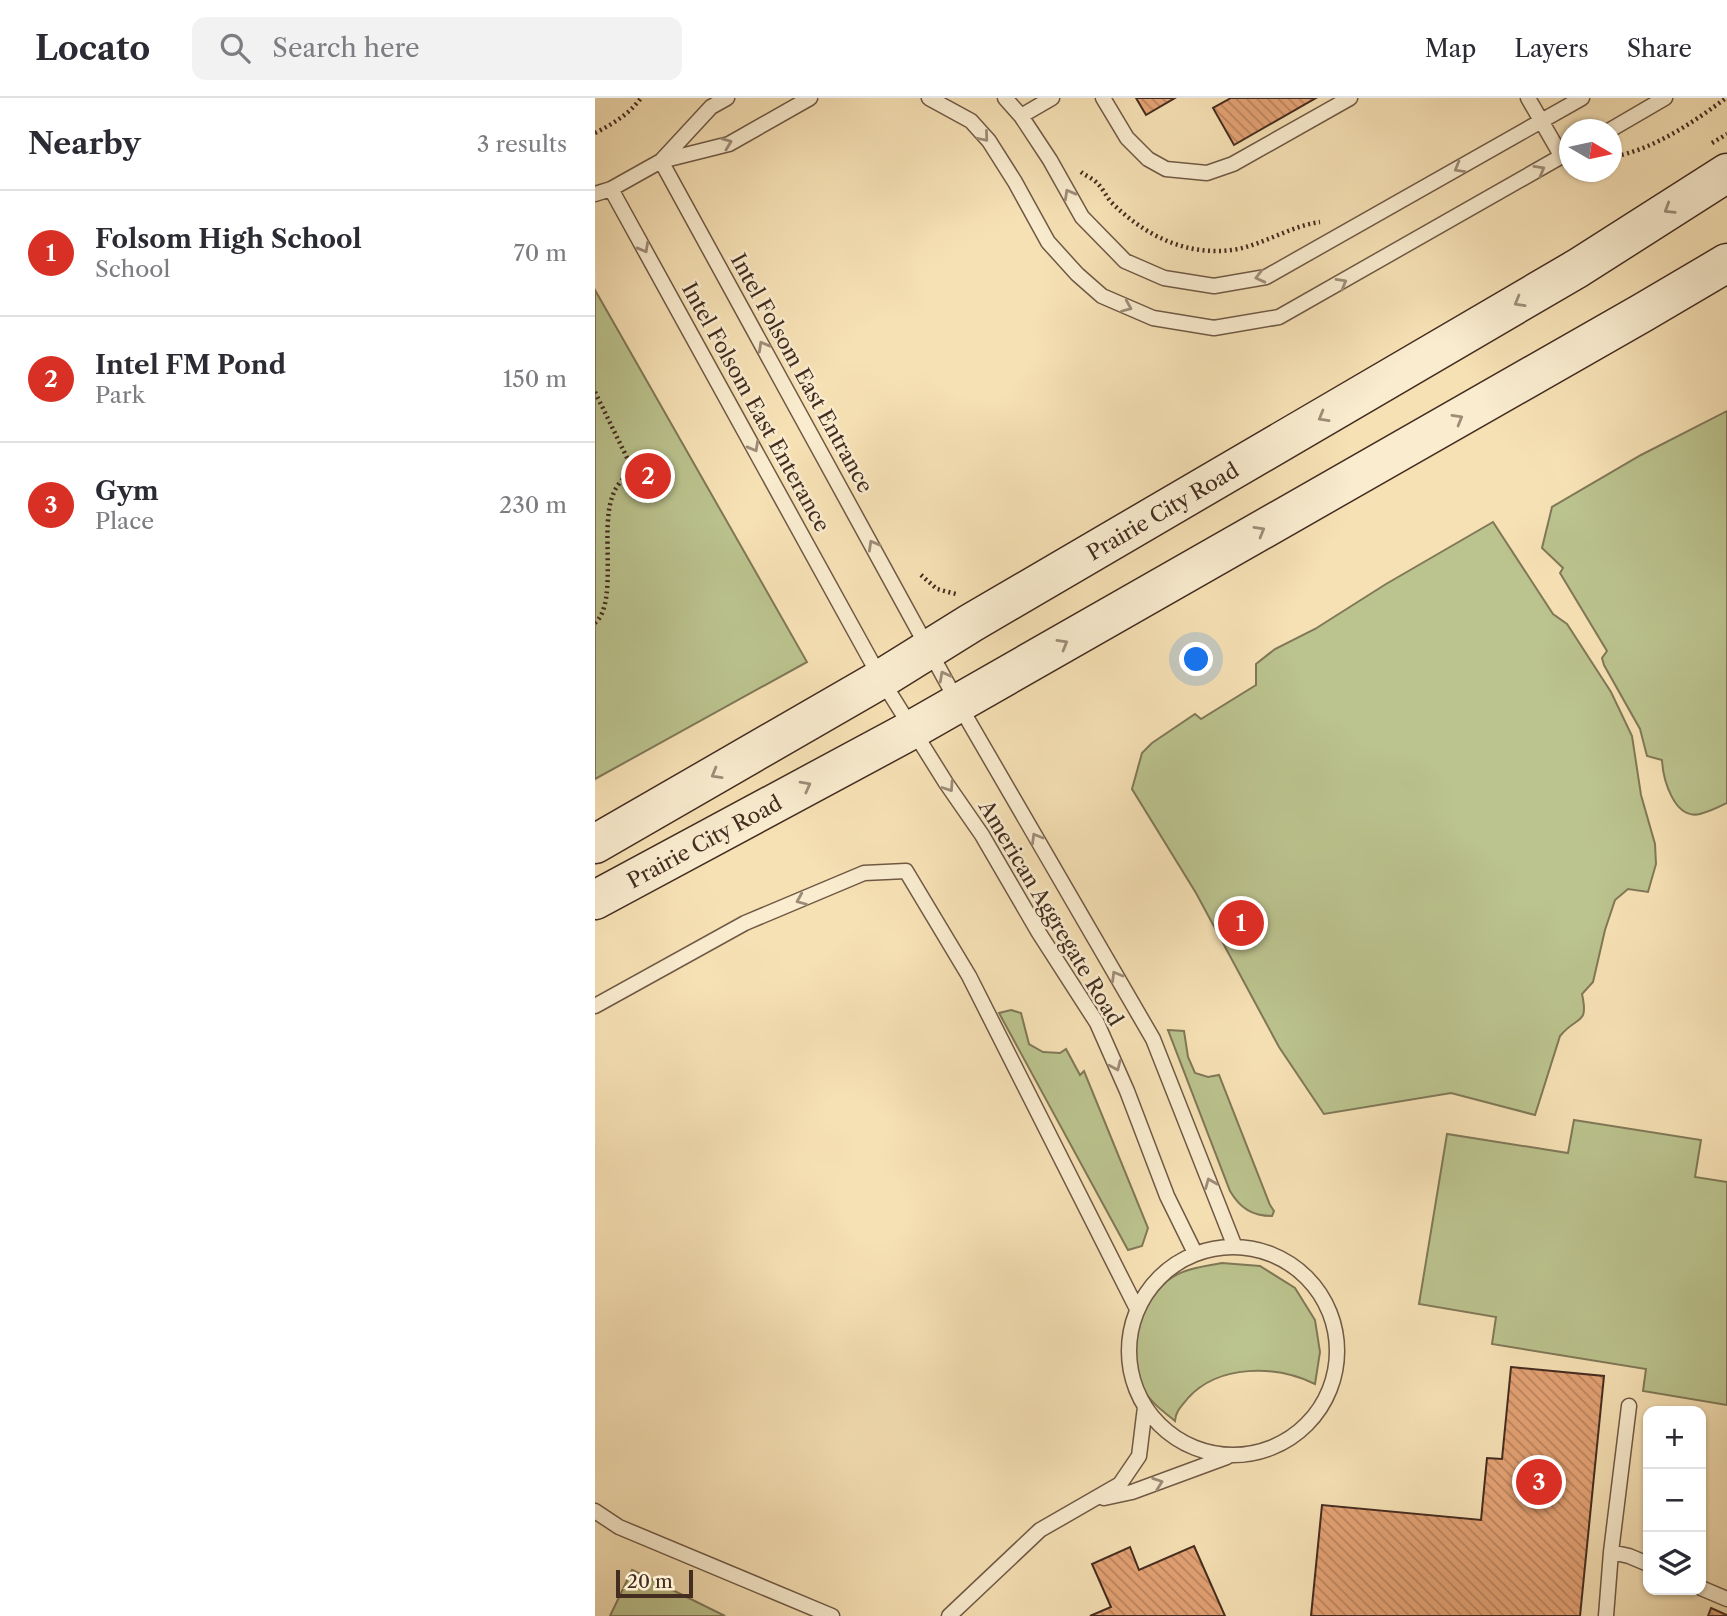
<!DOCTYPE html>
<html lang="en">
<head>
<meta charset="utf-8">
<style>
	:root { --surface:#fff; --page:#f2f2f3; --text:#2b2b33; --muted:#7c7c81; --line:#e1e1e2; --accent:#d93025 }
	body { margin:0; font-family:"Libre Caslon Text",serif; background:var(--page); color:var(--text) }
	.controls { position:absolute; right:21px; bottom:21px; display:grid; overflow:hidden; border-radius:14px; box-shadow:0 2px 5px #0004 }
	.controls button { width:63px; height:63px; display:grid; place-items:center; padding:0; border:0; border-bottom:2px solid var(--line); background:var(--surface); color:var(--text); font:35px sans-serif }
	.compass { position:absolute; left:964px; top:21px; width:63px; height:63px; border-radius:50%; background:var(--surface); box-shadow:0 2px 5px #0004; rotate:99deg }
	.scale { position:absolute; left:21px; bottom:18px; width:77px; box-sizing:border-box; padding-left:7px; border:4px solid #442c20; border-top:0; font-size:19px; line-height:24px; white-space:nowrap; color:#442c20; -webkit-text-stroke:5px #f9eccf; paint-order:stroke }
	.you { position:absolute; left:602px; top:562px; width:24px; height:24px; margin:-18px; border:5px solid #fff; border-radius:50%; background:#1a73e8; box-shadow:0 0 0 10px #1a73e833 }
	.badge { display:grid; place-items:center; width:46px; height:46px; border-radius:50%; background:var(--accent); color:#fff; font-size:23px; font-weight:700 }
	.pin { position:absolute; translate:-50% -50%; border:4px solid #fff; box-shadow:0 2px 7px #0006 }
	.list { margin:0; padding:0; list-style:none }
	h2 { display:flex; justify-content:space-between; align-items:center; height:91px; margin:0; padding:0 28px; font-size:30px }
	h2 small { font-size:23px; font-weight:400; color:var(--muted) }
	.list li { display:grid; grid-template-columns:46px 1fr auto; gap:21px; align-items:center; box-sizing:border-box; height:126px; padding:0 28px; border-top:2px solid var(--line) }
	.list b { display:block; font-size:26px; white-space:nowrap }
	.list p { margin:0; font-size:23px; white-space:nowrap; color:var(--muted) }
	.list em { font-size:23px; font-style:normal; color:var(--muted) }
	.icon { flex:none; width:38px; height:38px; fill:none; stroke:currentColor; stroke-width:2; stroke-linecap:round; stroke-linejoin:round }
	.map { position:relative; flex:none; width:1132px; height:1518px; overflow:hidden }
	header { display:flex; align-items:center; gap:42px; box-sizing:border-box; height:98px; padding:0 35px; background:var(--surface); border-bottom:2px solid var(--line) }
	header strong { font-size:33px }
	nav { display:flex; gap:38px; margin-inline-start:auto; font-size:24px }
	.search { width:490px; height:63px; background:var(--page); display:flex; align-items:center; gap:18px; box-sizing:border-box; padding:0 24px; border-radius:14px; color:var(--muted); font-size:26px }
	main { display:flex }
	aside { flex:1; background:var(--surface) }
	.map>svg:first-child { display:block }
</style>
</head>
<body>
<header>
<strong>Locato</strong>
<div class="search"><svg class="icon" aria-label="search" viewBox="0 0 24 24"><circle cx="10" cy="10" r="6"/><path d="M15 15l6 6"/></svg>Search here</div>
<nav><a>Map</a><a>Layers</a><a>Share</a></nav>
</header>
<main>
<aside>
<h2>Nearby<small>3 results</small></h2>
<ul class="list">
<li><span class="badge">1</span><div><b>Folsom High School</b><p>School</p></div><em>70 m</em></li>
<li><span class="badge">2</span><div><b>Intel FM Pond</b><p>Park</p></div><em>150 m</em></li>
<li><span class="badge">3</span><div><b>Gym</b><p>Place</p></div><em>230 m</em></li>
</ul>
</aside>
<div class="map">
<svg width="1132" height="1518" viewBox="0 0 1132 1518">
	<defs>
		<pattern id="building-back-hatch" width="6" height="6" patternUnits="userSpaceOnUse" patternTransform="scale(1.75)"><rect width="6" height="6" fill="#e5a375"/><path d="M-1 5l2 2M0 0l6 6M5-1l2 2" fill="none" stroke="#bb8560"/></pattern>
	</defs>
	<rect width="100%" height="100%" fill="#f6e1b5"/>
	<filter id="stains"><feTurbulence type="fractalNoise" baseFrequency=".00286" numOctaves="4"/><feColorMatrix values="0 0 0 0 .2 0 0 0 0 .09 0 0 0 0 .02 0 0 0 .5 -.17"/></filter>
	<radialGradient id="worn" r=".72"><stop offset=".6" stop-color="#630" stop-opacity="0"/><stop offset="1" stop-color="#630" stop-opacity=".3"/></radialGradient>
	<path fill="#bbc38e" stroke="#807857" stroke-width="2" d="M0 192 212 564 0 681Z
		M1132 313V705C1124 709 1114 714 1105 716 1079 722 1068 681 1067 662L1052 658 1045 631 1009 567 1007 560 1012 553 965 475 968 470 947 450 957 409 1046 357Z
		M898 424 958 516 972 526 1016 594 1037 638 1046 697 1060 746 1061 766 1053 794 1033 791 1020 802 1010 832 998 884 987 896C994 928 982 917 965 938L940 1017 856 995 729 1016 684 949 601 795 537 691 547 655 557 645 600 616 606 621 661 587V566L680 551 720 531 791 486Z
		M416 912 426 915 434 946 448 954 465 955 471 951 485 977 489 973 553 1130 547 1148 533 1152 404 915Z
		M573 932 589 933 593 959 600 975 613 979 624 977 675 1107 679 1113 677 1118C657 1118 645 1110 635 1093Z
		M979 1022 1106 1042 1100 1079 1132 1084V1307L1048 1293 1051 1271 897 1246 901 1219 824 1206 852 1036 973 1055Z
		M627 1165 665 1168 700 1190 720 1222 725 1254 720 1286C681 1267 624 1266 593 1300 587 1308 581 1312 580 1323 569 1314 555 1304 549 1292 531 1256 543 1210 572 1183 586 1171 609 1168 627 1165Z
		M37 1472 130 1518H15Z"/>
	<path fill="url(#building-back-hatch)" stroke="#442c20" stroke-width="2" d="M541 0H580L551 17Z
		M636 0H721L639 47 618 10Z
		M916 1269 1009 1278 985 1518H716L727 1407 886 1422 892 1360 907 1361Z
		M599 1448 630 1518H495L516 1509 497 1466 535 1449 544 1472Z
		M1116 1510 1132 1517V1518H1113Z"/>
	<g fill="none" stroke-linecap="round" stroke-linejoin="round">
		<g stroke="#705945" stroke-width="17">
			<path id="service" d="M334 0 376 23 394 43 420 84 453 144 482 176 507 198 558 220 619 230 684 219 974 54
				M410 0 426 18 455 62 487 119 530 163 569 180 619 188 671 179 987 0
				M508 0 532 40 553 61 571 71 612 75 638 66 755 0
				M933 0 967 59
				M426 18 457 0
				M1015 32 1070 0
				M66 63 363 605 558 941 640 1149
				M66 63 116 9 132 0
				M16 91 286 581 351 685 387 737 444 835 502 925 532 993 572 1098 600 1155
				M0 96 16 91 66 63 134 46 215 0
				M0 908 150 825 269 775 311 773 374 878 542 1211
				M534 1253a104 104 0 1 1 208 0a104 104 0 1 1-208 0Z
				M509 1400 537 1394 632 1359
				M0 1413 24 1429 237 1518
				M1016 1454 1034 1458 1053 1466
				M1106 1490 1132 1501
				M354 1518 445 1432 525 1386 544 1358 550 1309
				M1011 1518 1016 1454 1034 1308"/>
		</g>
		<g stroke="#442c20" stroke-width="41">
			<g id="secondary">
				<path id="s1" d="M0 746 286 581 376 525 983 170 1132 75"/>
				<path id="s2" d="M0 802 318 631 1047 215 1132 165"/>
			</g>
		</g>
		<path stroke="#442c20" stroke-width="4.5" stroke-dasharray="2 3.5" stroke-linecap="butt" d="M0 35C18 26 34 16 46 0
			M1117 45 1132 36
			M1016 59C1056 53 1099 24 1131 0
			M486 74C491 78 499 81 503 86 508 91 511 98 516 104 550 138 594 160 643 151 671 145 696 128 725 124
			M0 294 37 370C31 378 21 387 18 397 4 429 24 504 0 525
			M326 477 342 491 361 496"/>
		<use href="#service" stroke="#f9eccf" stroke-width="14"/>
		<use href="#secondary" stroke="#f9eccf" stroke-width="38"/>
	</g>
	<defs><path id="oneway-chevron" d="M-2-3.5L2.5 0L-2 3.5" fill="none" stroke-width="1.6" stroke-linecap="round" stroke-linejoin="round" transform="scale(1.75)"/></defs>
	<g stroke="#9e8c78">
		<use href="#oneway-chevron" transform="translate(389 39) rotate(50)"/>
		<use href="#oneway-chevron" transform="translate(132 45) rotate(-21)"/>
		<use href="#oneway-chevron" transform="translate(864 70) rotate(150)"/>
		<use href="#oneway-chevron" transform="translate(945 72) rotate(-30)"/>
		<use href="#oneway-chevron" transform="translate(474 96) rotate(-119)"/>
		<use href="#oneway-chevron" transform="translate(1074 111) rotate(148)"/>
		<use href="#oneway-chevron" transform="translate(49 150) rotate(61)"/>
		<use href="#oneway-chevron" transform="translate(665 179) rotate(166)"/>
		<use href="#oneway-chevron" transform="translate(747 185) rotate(-30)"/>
		<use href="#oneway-chevron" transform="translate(924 204) rotate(150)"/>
		<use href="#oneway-chevron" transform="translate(532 209) rotate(23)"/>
		<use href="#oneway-chevron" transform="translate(168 248) rotate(-119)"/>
		<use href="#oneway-chevron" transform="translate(728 319) rotate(150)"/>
		<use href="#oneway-chevron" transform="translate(863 321) rotate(-30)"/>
		<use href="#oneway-chevron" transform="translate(159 349) rotate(61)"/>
		<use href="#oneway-chevron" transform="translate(665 433) rotate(-30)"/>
		<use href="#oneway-chevron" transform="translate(278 447) rotate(-119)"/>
		<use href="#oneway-chevron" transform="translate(468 546) rotate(-30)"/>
		<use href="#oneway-chevron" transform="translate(349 578) rotate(-118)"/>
		<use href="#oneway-chevron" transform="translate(121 676) rotate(150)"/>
		<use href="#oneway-chevron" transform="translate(211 688) rotate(-28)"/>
		<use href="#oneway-chevron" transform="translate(354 689) rotate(56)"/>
		<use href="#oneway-chevron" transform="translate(441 740) rotate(-120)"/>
		<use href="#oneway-chevron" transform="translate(206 802) rotate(157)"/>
		<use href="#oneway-chevron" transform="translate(521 878) rotate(-120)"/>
		<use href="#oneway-chevron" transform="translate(521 968) rotate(66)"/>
		<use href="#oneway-chevron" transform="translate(615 1085) rotate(-112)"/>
		<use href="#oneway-chevron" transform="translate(563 1385) rotate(-20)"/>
	</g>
	<g text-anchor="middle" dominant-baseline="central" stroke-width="5" stroke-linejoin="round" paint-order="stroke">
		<g font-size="21" fill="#442c20" stroke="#f9eccf">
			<text transform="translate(207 275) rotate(61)">Intel Folsom East Entrance</text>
			<text transform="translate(161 309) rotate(61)">Intel Folsom East Enterance</text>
			<text stroke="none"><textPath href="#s1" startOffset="658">Prairie City Road</textPath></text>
			<text stroke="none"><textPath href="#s2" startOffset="124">Prairie City Road</textPath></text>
			<text transform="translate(456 815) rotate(59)">American Aggregate Road</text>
		</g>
	</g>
	<rect width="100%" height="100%" filter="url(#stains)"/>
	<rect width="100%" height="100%" fill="url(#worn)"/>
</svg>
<div class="controls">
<button>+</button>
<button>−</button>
<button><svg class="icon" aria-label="layers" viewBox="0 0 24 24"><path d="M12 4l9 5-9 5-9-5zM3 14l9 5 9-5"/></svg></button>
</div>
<svg class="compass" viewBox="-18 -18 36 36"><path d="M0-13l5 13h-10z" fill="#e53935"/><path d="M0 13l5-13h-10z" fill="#7c7c81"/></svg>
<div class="scale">20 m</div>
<div class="you"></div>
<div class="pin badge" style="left:646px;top:825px">1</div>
<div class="pin badge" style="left:53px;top:378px">2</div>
<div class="pin badge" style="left:944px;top:1384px">3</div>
</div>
</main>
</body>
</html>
